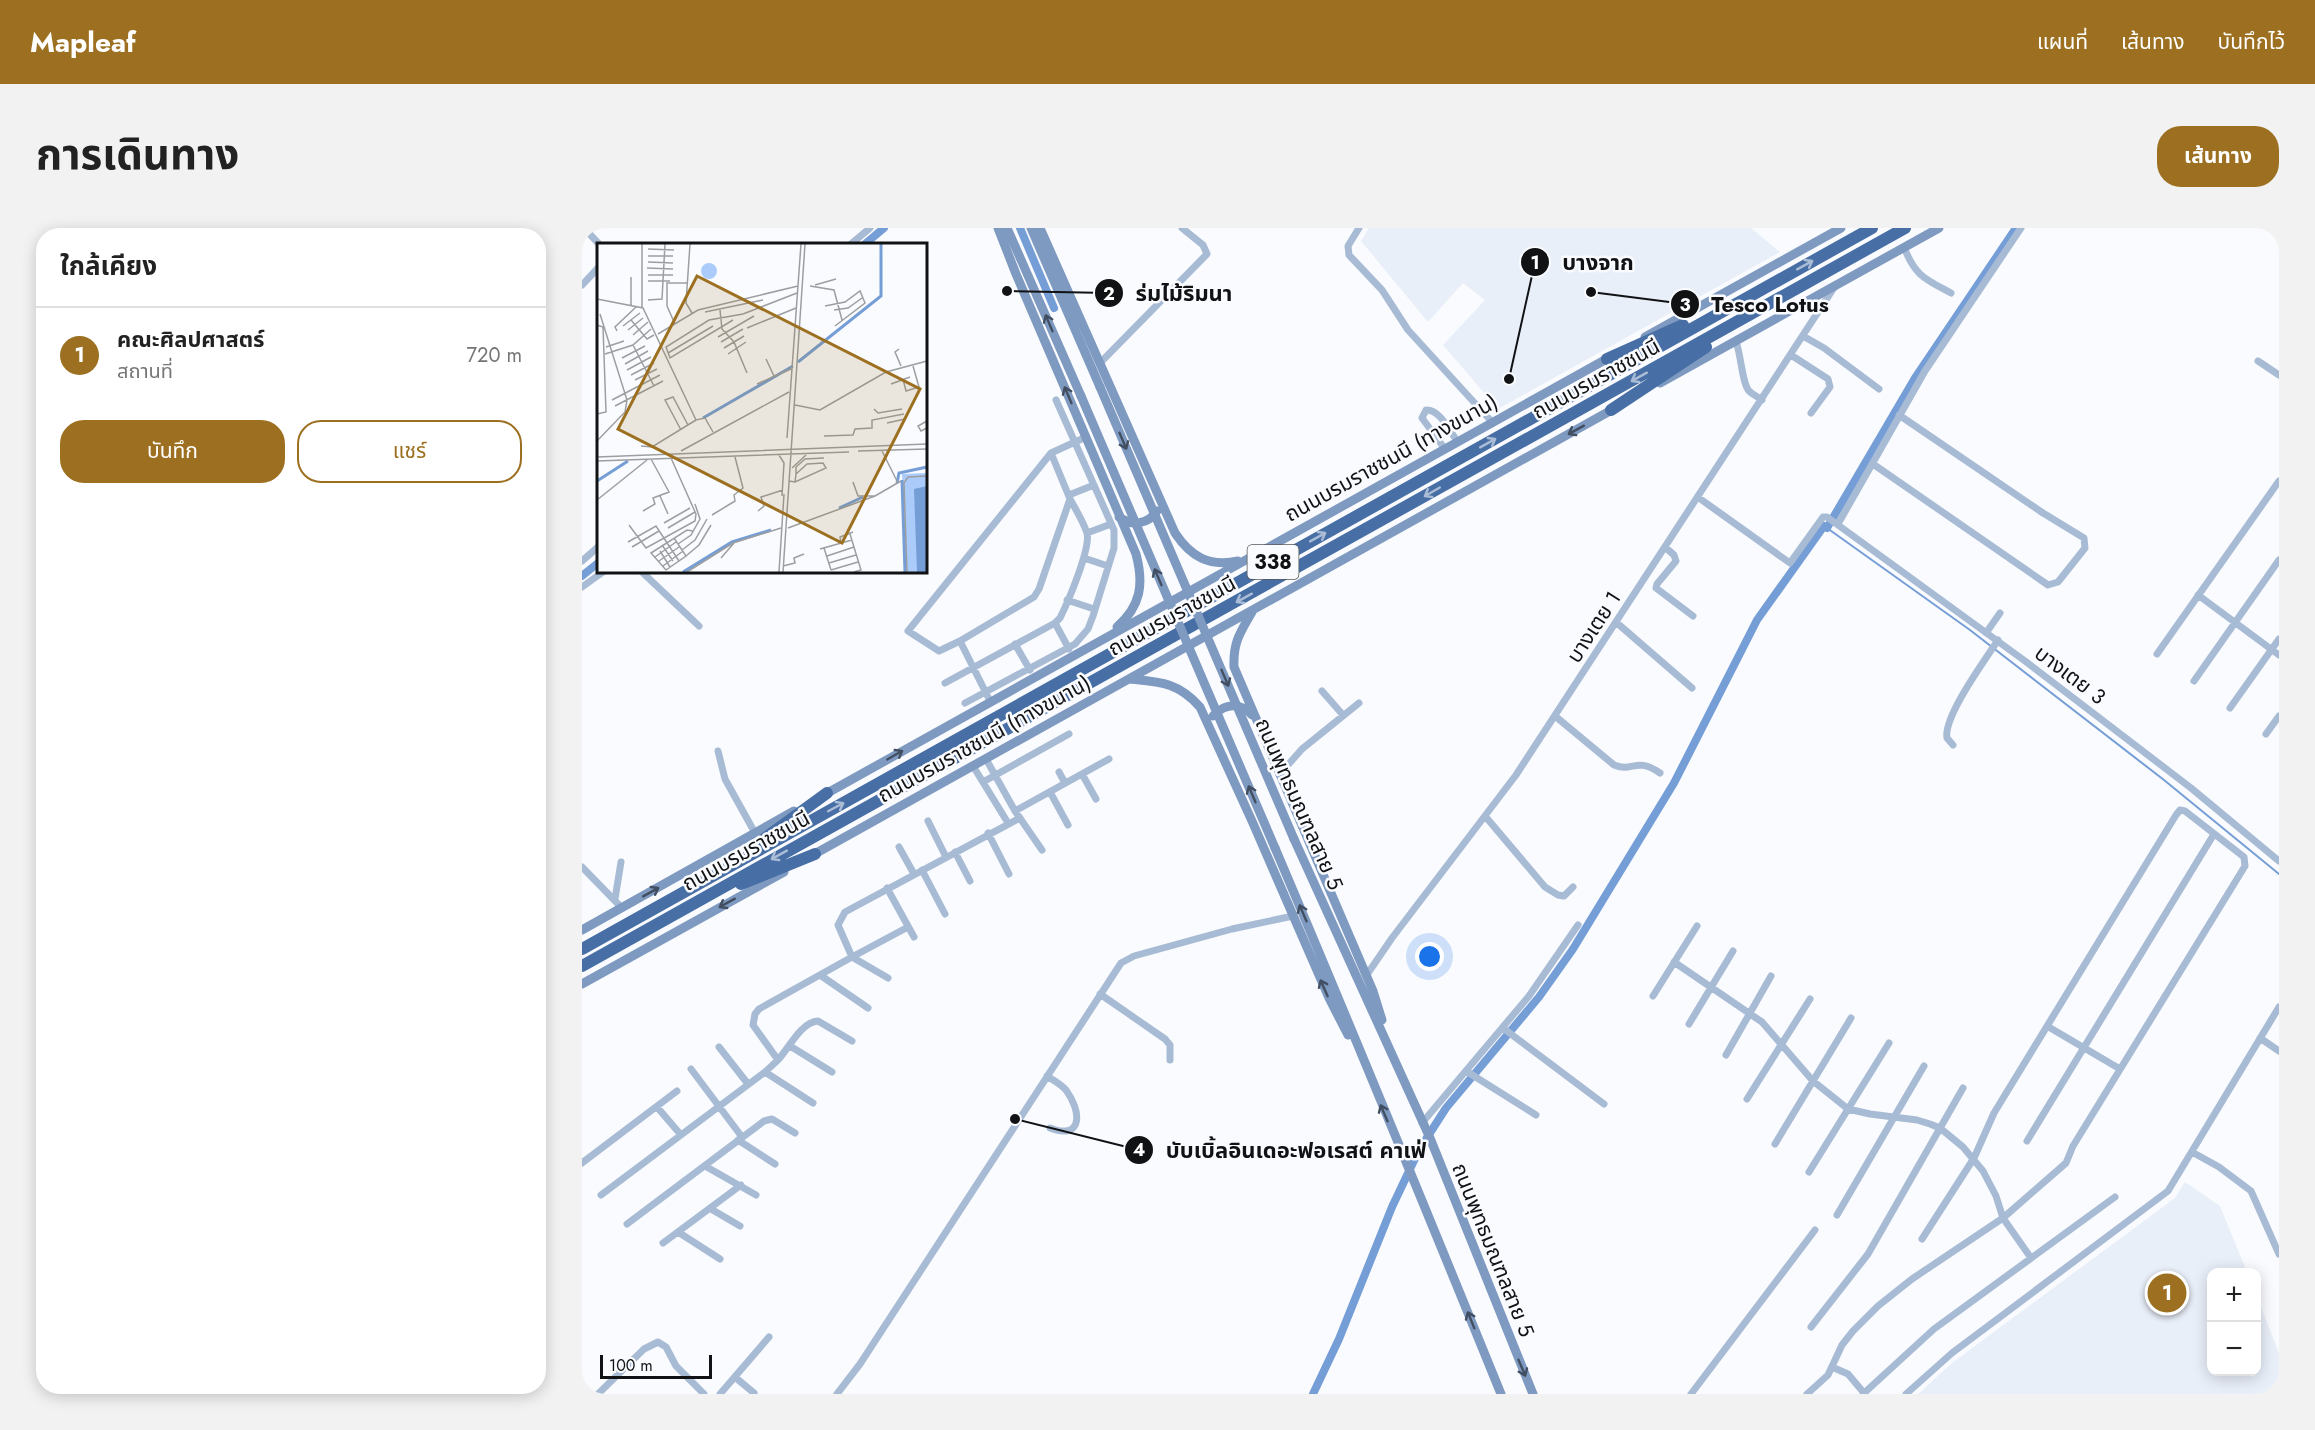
<!DOCTYPE html>
<html lang="th">
<head>
<meta charset="utf-8">
<style>
	:root { --surface:#fff; --page:#f2f2f2; --text:#222; --muted:#767676; --line:#e0e0e0; --accent:#9c7020 }
	body { margin:0; font-family:Jost,"Noto Sans Thai",sans-serif; background:var(--page); color:var(--text) }
	.controls { position:absolute; right:18px; bottom:18px; display:grid; overflow:hidden; border-radius:12px; box-shadow:0 3px 15px #0003 }
	.controls button { width:54px; height:54px; display:grid; place-items:center; padding:0; border:0; border-bottom:2px solid var(--line); background:var(--surface); color:var(--text); font:30px sans-serif }
	.scale { position:absolute; left:18px; bottom:15px; width:112px; box-sizing:border-box; padding-left:6px; border:3px solid #101214; border-top:0; font-size:16px; line-height:21px; white-space:nowrap; color:#101214; -webkit-text-stroke:4px #fafbfe; paint-order:stroke }
	.you { position:absolute; left:848px; top:729px; width:21px; height:21px; margin:-15px; border:4px solid #fff; border-radius:50%; background:#1a73e8; box-shadow:0 0 0 9px #1a73e833 }
	.badge { display:grid; place-items:center; width:39px; height:39px; border-radius:50%; background:var(--accent); color:#fff; font-size:20px; font-weight:700 }
	.pin { position:absolute; translate:-50% -50%; border:3px solid #fff; box-shadow:0 2px 6px #0006 }
	.list { margin:0; padding:0; list-style:none }
	h2 { display:flex; justify-content:space-between; align-items:center; height:78px; margin:0; padding:0 24px; font-size:26px }
	h2 small { font-size:20px; font-weight:400; color:var(--muted) }
	.list li { display:grid; grid-template-columns:39px 1fr auto; gap:18px; align-items:center; box-sizing:border-box; height:96px; padding:0 24px; border-top:2px solid var(--line) }
	.list b { display:block; font-size:22px; white-space:nowrap }
	.list p { margin:0; font-size:20px; white-space:nowrap; color:var(--muted) }
	.list em { font-size:20px; font-style:normal; color:var(--muted) }
	.actions { display:flex; gap:12px; padding:18px 24px }
	.actions a { flex:1; padding:14px 0; border:2px solid var(--accent); border-radius:24px; text-align:center; font-size:21px; color:var(--accent) }
	.actions .main { background:var(--accent); color:#fff }
	.map { position:relative; flex:none; width:1697px; height:1166px; overflow:hidden; border-radius:24px }
	header { display:flex; align-items:center; gap:36px; box-sizing:border-box; height:84px; padding:0 30px; background:var(--accent); color:#fff }
	header strong { font-size:28px }
	nav { display:flex; gap:33px; margin-inline-start:auto; font-size:21px }
	.intro { display:flex; align-items:center; justify-content:space-between; box-sizing:border-box; height:144px; padding:0 36px }
	h1 { margin:0; font-size:42px }
	.button { padding:15px 27px; border-radius:24px; background:var(--accent); color:#fff; font-size:21px; font-weight:700 }
	main { display:flex; gap:36px; padding:0 36px }
	aside { flex:1; background:var(--surface); border-radius:24px; box-shadow:0 3px 15px #0003 }
	.map>svg:first-child { display:block }
</style>
</head>
<body>
<header>
<strong>Mapleaf</strong>
<nav><a>แผนที่</a><a>เส้นทาง</a><a>บันทึกไว้</a></nav>
</header>
<div class="intro"><h1>การเดินทาง</h1><a class="button">เส้นทาง</a></div>
<main>
<aside>
<h2>ใกล้เคียง<small></small></h2>
<ul class="list">
<li><span class="badge">1</span><div><b>คณะศิลปศาสตร์</b><p>สถานที่</p></div><em>720 m</em></li>
</ul>
<div class="actions"><a class="main">บันทึก</a><a>แชร์</a></div>
</aside>
<div class="map">
<svg width="1697" height="1166" viewBox="0 0 1697 1166">
	<rect width="100%" height="100%" fill="#fafbfe"/>
	<path fill="#e9eff9" d="M787 0H1169L1198 24 916 181 861 117 903 72 881 55 846 94 779 13Z
		M1603 954 1638 978 1665 1044H1630V1144H1674L1675 1069 1697 1125V1166H1336L1370 1135 1593 970Z"/>
	<g fill="none" stroke-linecap="round" stroke-linejoin="round">
		<path stroke="#759ed7" stroke-width="2" d="M1245 300 1388 402 1582 552 1697 646"/>
		<path stroke="#759ed7" stroke-width="8" d="M438 0 472 80
			M283 16 302 0
			M0 348 16 335
			M731 1166 757 1111 810 979 837 922 864 880 957 769 991 721 1092 555 1175 392 1242 298 1245 300 1333 150 1434 0"/>
		<path stroke="#a8bbd5" stroke-width="7" d="M2 0 17 16
			M777 0 766 18 767 27 800 62 826 102 910 194
			M269 16 288 0
			M1322 19C1333 48 1343 51 1369 65
			M0 57 16 40
			M1221 108 1242 120 1297 161
			M1154 114C1159 126 1160 155 1167 163 1171 167 1176 169 1180 172
			M1209 127 1246 151 1248 159 1229 185
			M1676 133 1697 147
			M518 135 625 26 621 17 600 0
			M863 221 840 190 844 182C858 181 868 204 876 214
			M469 225 488 271 457 361 452 369 378 413 357 423 326 403 469 225 504 209
			M1291 236 1466 357 1476 354 1503 320 1502 310 1461 285 1317 187
			M487 267 512 257
			M1117 270 1208 335 1241 289H1245L1443 433 1609 560 1697 633
			M1256 296 1343 143 1439 0
			M505 305 529 296
			M1084 320 1092 327 1094 333 1075 356 1074 360 1111 388
			M502 330 526 338
			M0 333 16 319
			M60 344 117 398
			M0 359 21 344
			M1616 367 1697 427
			M485 372 512 381
			M473 395 487 421
			M1035 395 1110 460
			M1404 405 1418 385
			M378 413 408 473
			M433 416 448 442
			M1575 426 1697 253
			M1612 453 1697 332
			M363 455 473 395 478 390C486 374 509 320 505 305 501 293 494 282 488 271
			M740 463 761 487
			M383 475 493 416 506 401 511 388 532 320V302L474 172
			M1648 480 1697 411
			M973 488 1032 537C1052 545 1053 528 1078 545
			M1684 506 1697 488
			M1371 517 1365 510C1361 489 1403 432 1416 412
			M136 523 143 551 173 605
			M404 531 433 583 460 622
			M391 538 426 595
			M477 544 483 555
			M500 546 514 571
			M697 547 720 521 777 475
			M401 554 487 506
			M468 564 486 597
			M433 583 527 531
			M903 588 963 659 976 667 982 668 991 659
			M346 593 364 629
			M406 605 427 646
			M317 619 332 646
			M373 624 388 653
			M0 639 40 680
			M340 642 363 686
			M305 660 332 709
			M33 671 39 634
			M270 729 326 699
			M270 729 306 750
			M1092 734 1180 794 1231 853 1266 881 1288 886 1335 892 1348 896 1358 900 1381 919 1401 943 1414 968 1421 990 1449 1030
			M238 747 286 780
			M784 748 810 710 934 547 1253 58
			M518 766 583 811 588 817V832
			M1071 768 1115 698
			M1107 796 1151 723
			M1465 798 1538 841
			M921 800 1022 876
			M1678 810 1697 823
			M208 818 250 844
			M137 819 166 856
			M1144 827 1189 748
			M196 832C207 820 219 794 236 793L270 813
			M109 841 160 909
			M884 843 954 887
			M183 844 231 875
			M465 848C471 852 479 856 484 862 499 882 502 913 468 900
			M1165 871 1228 771
			M75 879 99 907
			M840 895 947 768 996 697
			M156 912 193 936
			M1445 913 1632 606
			M1193 916 1269 790
			M1610 924 1637 939 1669 963 1697 1026
			M0 935 95 863
			M123 938 174 967
			M1227 944 1307 815
			M19 967 183 844 196 832 171 797 173 786 177 781 270 729 256 697 263 684 438 590
			M129 981 158 998
			M1255 987 1342 838
			M45 996 182 893 190 891 213 905
			M96 1004 138 1031
			M81 1015 159 957
			M1229 1099 1286 1026 1381 860
			M1250 1139 1266 1146 1282 1165
			M154 1150 172 1165
			M16 1166 62 1121 76 1114 84 1119 94 1138 122 1166
			M138 1166 187 1109
			M255 1166 278 1136 539 735 552 728 650 701 711 688
			M1109 1166 1233 1002
			M1225 1166 1246 1147 1260 1117 1271 1103 1296 1078 1330 1051 1421 990 1484 935 1491 918 1663 638 1662 629 1603 583 1598 582 1594 587 1412 885 1392 930 1340 1011
			M1281 1166 1352 1101 1533 969
			M1324 1166 1370 1125 1586 963 1697 779"/>
		<path stroke="#7f9ac1" stroke-width="9" d="M416 0 434 46 554 326C562 356 559 378 535 399
			M425 0 499 168
			M449 0 518 159
			M458 0 593 305C609 329 627 339 656 333
			M1063 109 1259 0
			M1078 155 1357 0
			M537 289C551 299 566 296 575 283
			M670 384C658 405 651 414 652 439L791 763 800 792
			M547 451C578 454 596 454 618 479L670 593 747 770 766 807
			M631 488C643 475 658 474 670 487
			M240 568 1030 128
			M712 611 848 910 951 1166
			M693 620C770 801 845 984 919 1166
			M229 628 1035 179
			M0 702 212 583
			M0 756 202 644"/>
		<path stroke="#486fa5" stroke-width="12" d="M1025 131 1101 97
			M1029 182 1124 119
			M182 611 245 565
			M159 656 233 626
			M0 721 1290 0
			M0 738 1323 0"/>
		<path stroke="#7f9ac1" stroke-width="9" d="M518 159 712 611
			M499 168 693 620"/>
	</g>
	<defs><path id="oneway-shaft" d="M-6 0H5M1.5-3L5.5 0L1.5 3" fill="none" stroke-width="1.6" stroke-linecap="round" stroke-linejoin="round" transform="scale(1.5)"/></defs>
	<g stroke="#aabcd6">
		<use href="#oneway-shaft" transform="translate(1223 37) rotate(-29)"/>
		<use href="#oneway-shaft" transform="translate(1057 149) rotate(151)"/>
		<use href="#oneway-shaft" transform="translate(906 215) rotate(-29)"/>
		<use href="#oneway-shaft" transform="translate(850 264) rotate(150)"/>
		<use href="#oneway-shaft" transform="translate(736 309) rotate(-29)"/>
		<use href="#oneway-shaft" transform="translate(662 370) rotate(151)"/>
		<use href="#oneway-shaft" transform="translate(254 579) rotate(-28)"/>
		<use href="#oneway-shaft" transform="translate(197 627) rotate(151)"/>
	</g>
	<g stroke="#424f62">
		<use href="#oneway-shaft" transform="translate(467 95) rotate(-113)"/>
		<use href="#oneway-shaft" transform="translate(486 167) rotate(-113)"/>
		<use href="#oneway-shaft" transform="translate(994 202) rotate(151)"/>
		<use href="#oneway-shaft" transform="translate(541 213) rotate(67)"/>
		<use href="#oneway-shaft" transform="translate(576 349) rotate(-113)"/>
		<use href="#oneway-shaft" transform="translate(643 450) rotate(67)"/>
		<use href="#oneway-shaft" transform="translate(313 527) rotate(-30)"/>
		<use href="#oneway-shaft" transform="translate(670 566) rotate(-113)"/>
		<use href="#oneway-shaft" transform="translate(69 664) rotate(-29)"/>
		<use href="#oneway-shaft" transform="translate(145 675) rotate(151)"/>
		<use href="#oneway-shaft" transform="translate(721 685) rotate(-113)"/>
		<use href="#oneway-shaft" transform="translate(742 760) rotate(-114)"/>
		<use href="#oneway-shaft" transform="translate(802 885) rotate(-113)"/>
		<use href="#oneway-shaft" transform="translate(889 1092) rotate(-112)"/>
		<use href="#oneway-shaft" transform="translate(940 1140) rotate(67)"/>
	</g>
	<g text-anchor="middle" dominant-baseline="central" stroke-width="5" stroke-linejoin="round" paint-order="stroke">
		<rect fill="#fafbfe" stroke="#56585a" stroke-width="1.5" x="665.5" y="317" width="51" height="34" rx="4.5"/>
		<g font-size="20" font-weight="bold" fill="#101214">
			<text x="691" y="334">338</text>
		</g>
		<g font-size="21" fill="#101214" stroke="#fafbfe">
			<text transform="translate(1014 151) rotate(-29)">ถนนบรมราชชนนี</text>
			<text transform="translate(809 230) rotate(-29)">ถนนบรมราชชนนี (ทางขนาน)</text>
			<text transform="translate(590 388) rotate(-29)">ถนนบรมราชชนนี</text>
			<text transform="translate(1012 399) rotate(-57)">บางเตย 1</text>
			<text transform="translate(1488 447) rotate(37)">บางเตย 3</text>
			<text transform="translate(402 511) rotate(-29)">ถนนบรมราชชนนี (ทางขนาน)</text>
			<text transform="translate(717 576) rotate(66)">ถนนพุทธมณฑลสาย 5</text>
			<text transform="translate(164 623) rotate(-29)">ถนนบรมราชชนนี</text>
			<text transform="translate(911 1022) rotate(68)">ถนนพุทธมณฑลสาย 5</text>
		</g>
	</g>
	<g transform="translate(15 15)">
		<rect width="330" height="330" fill="#fafbfe"/>
		<path d="M104 28a8 8 0 1 1 16 0a8 8 0 1 1-16 0ZM330 230V329H309L305 231Z" fill="#abccfb"/>
		<path d="M330 243V329H320L317 246Z" fill="#759ed7"/>
		<path fill="none" stroke="#759ed7" stroke-width="3" d="M201 119 284 53V1M106 175 196 123M305 237 308 329M0 238 31 218M300 240 302 230 330 224M242 265 266 254M86 329 135 299 174 287"/>
		<path fill="none" stroke="#9c9ea0" stroke-width="1.5" d="M93 1 89 60 95 70M51 6 77 7M51 13H76M51 19 76 20M50 25 76 26M51 32H76M34 34V63M51 38H73M218 42 239 36M213 43 237 47 245 77M0 56 46 65 99 177 108 175 116 189M51 57 65 56 68 1M228 63 248 59 263 48 268 60 238 83M45 64V1M123 67 125 86 137 99 150 130M237 67 251 65 265 55M108 69 166 57M34 77 50 96 57 92M136 77 73 115 69 104 112 77 146 71 200 50M78 81 70 63V40H91M0 82 6 84 9 169 0 171M26 83 43 70M150 85 199 65M31 87 46 75M20 88 18 84 39 64M61 91 101 67 201 43M36 92 51 79M121 94 157 73M124 99 146 86M36 102 57 143M9 104 27 98M127 105 147 93M302 106 298 109 304 123M71 110 116 83M8 111 36 102 54 86M131 111 149 99M25 115 48 103M169 116 177 133M28 121 51 108M30 127 54 114M34 132 57 120M306 136 309 148 322 144 316 123M38 137 60 126M160 141 194 126M294 141 313 134M15 157 63 132M198 162 223 167 289 129 330 118M18 163 66 138M277 166 281 170 305 166M330 178 321 183 324 188 330 185M290 180 308 176M84 187 68 157 76 154 91 182M227 193 256 192 258 186 275 185V177L307 171M190 195 204 1M0 198 28 169 30 157 3 71M44 203 55 204 99 177M84 208 192 149M261 208 330 206M285 208 301 240M182 212 187 220 185 253M0 214 330 201M0 218 252 209M195 225 209 212M199 231V224L208 216 227 215M192 238 198 239 229 225 226 220 210 221 199 231 198 239M256 239 261 253H278M63 253 71 271M0 257 50 217M46 268 58 261 56 255 72 249 54 216M161 268 167 263 164 254 186 247M115 272 138 258 137 252 146 245 138 214M67 280 93 265M32 282 49 305 98 278 99 271 74 215M71 285 98 269M191 285 278 253 304 238M253 291 264 327 257 329M31 299 59 283 82 318M244 300 243 294 256 289M81 301 94 292 103 276 98 261M65 302 76 318M35 304 62 288M227 305 234 327M223 306 255 297M85 307 98 297 110 276M63 308 73 324M89 313 102 302 114 282M230 313 257 304M58 314 79 299M124 315 137 300M62 318 82 304M232 320 259 312M66 323 86 308M186 323 198 320 197 315 207 311M69 327 54 310 90 287 96 288M69 327 89 313 77 295M234 327 261 319M90 329 136 300 184 285M182 329 187 251M186 329 208 1M310 329 307 240 311 234 330 233"/>
		<path fill="#9c7020" fill-opacity="0.15" stroke="#9c7020" stroke-width="3" d="M100 33 323 146 245 300 21 186Z"/>
		<rect width="330" height="330" fill="none" stroke="#101214" stroke-width="3"/>
	</g>
	<path fill="none" stroke="#101214" stroke-width="2" d="M927 151L953 34M425 63L527 65M1009 64L1103 76M433 891L557 922"/>
	<g fill="#101214" stroke="#fafbfe" stroke-width="2">
		<circle cx="927" cy="151" r="6"/>
		<circle cx="425" cy="63" r="6"/>
		<circle cx="1009" cy="64" r="6"/>
		<circle cx="433" cy="891" r="6"/>
		<circle cx="953" cy="34" r="15"/>
		<circle cx="527" cy="65" r="15"/>
		<circle cx="1103" cy="76" r="15"/>
		<circle cx="557" cy="922" r="15"/>
	</g>
	<g font-size="18" text-anchor="middle" font-weight="bold" fill="#fff">
		<text x="953" y="41">1</text>
		<text x="527" y="72">2</text>
		<text x="1103" y="83">3</text>
		<text x="557" y="928">4</text>
	</g>
	<g font-size="22" text-anchor="middle" font-weight="bold" fill="#101214" stroke="#fafbfe" stroke-width="5" stroke-linejoin="round" paint-order="stroke">
		<text x="1016" y="42">บางจาก</text>
		<text x="602" y="73">ร่มไม้ริมนา</text>
		<text x="1188" y="84">Tesco Lotus</text>
		<text x="714" y="930">บับเบิ้ลอินเดอะฟอเรสต์ คาเฟ่</text>
	</g>
</svg>
<div class="controls">
<button>+</button>
<button>−</button>
</div>
<div class="scale">100 m</div>
<div class="you"></div>
<div class="pin badge" style="left:1585px;top:1065px">1</div>
</div>
</main>
</body>
</html>
